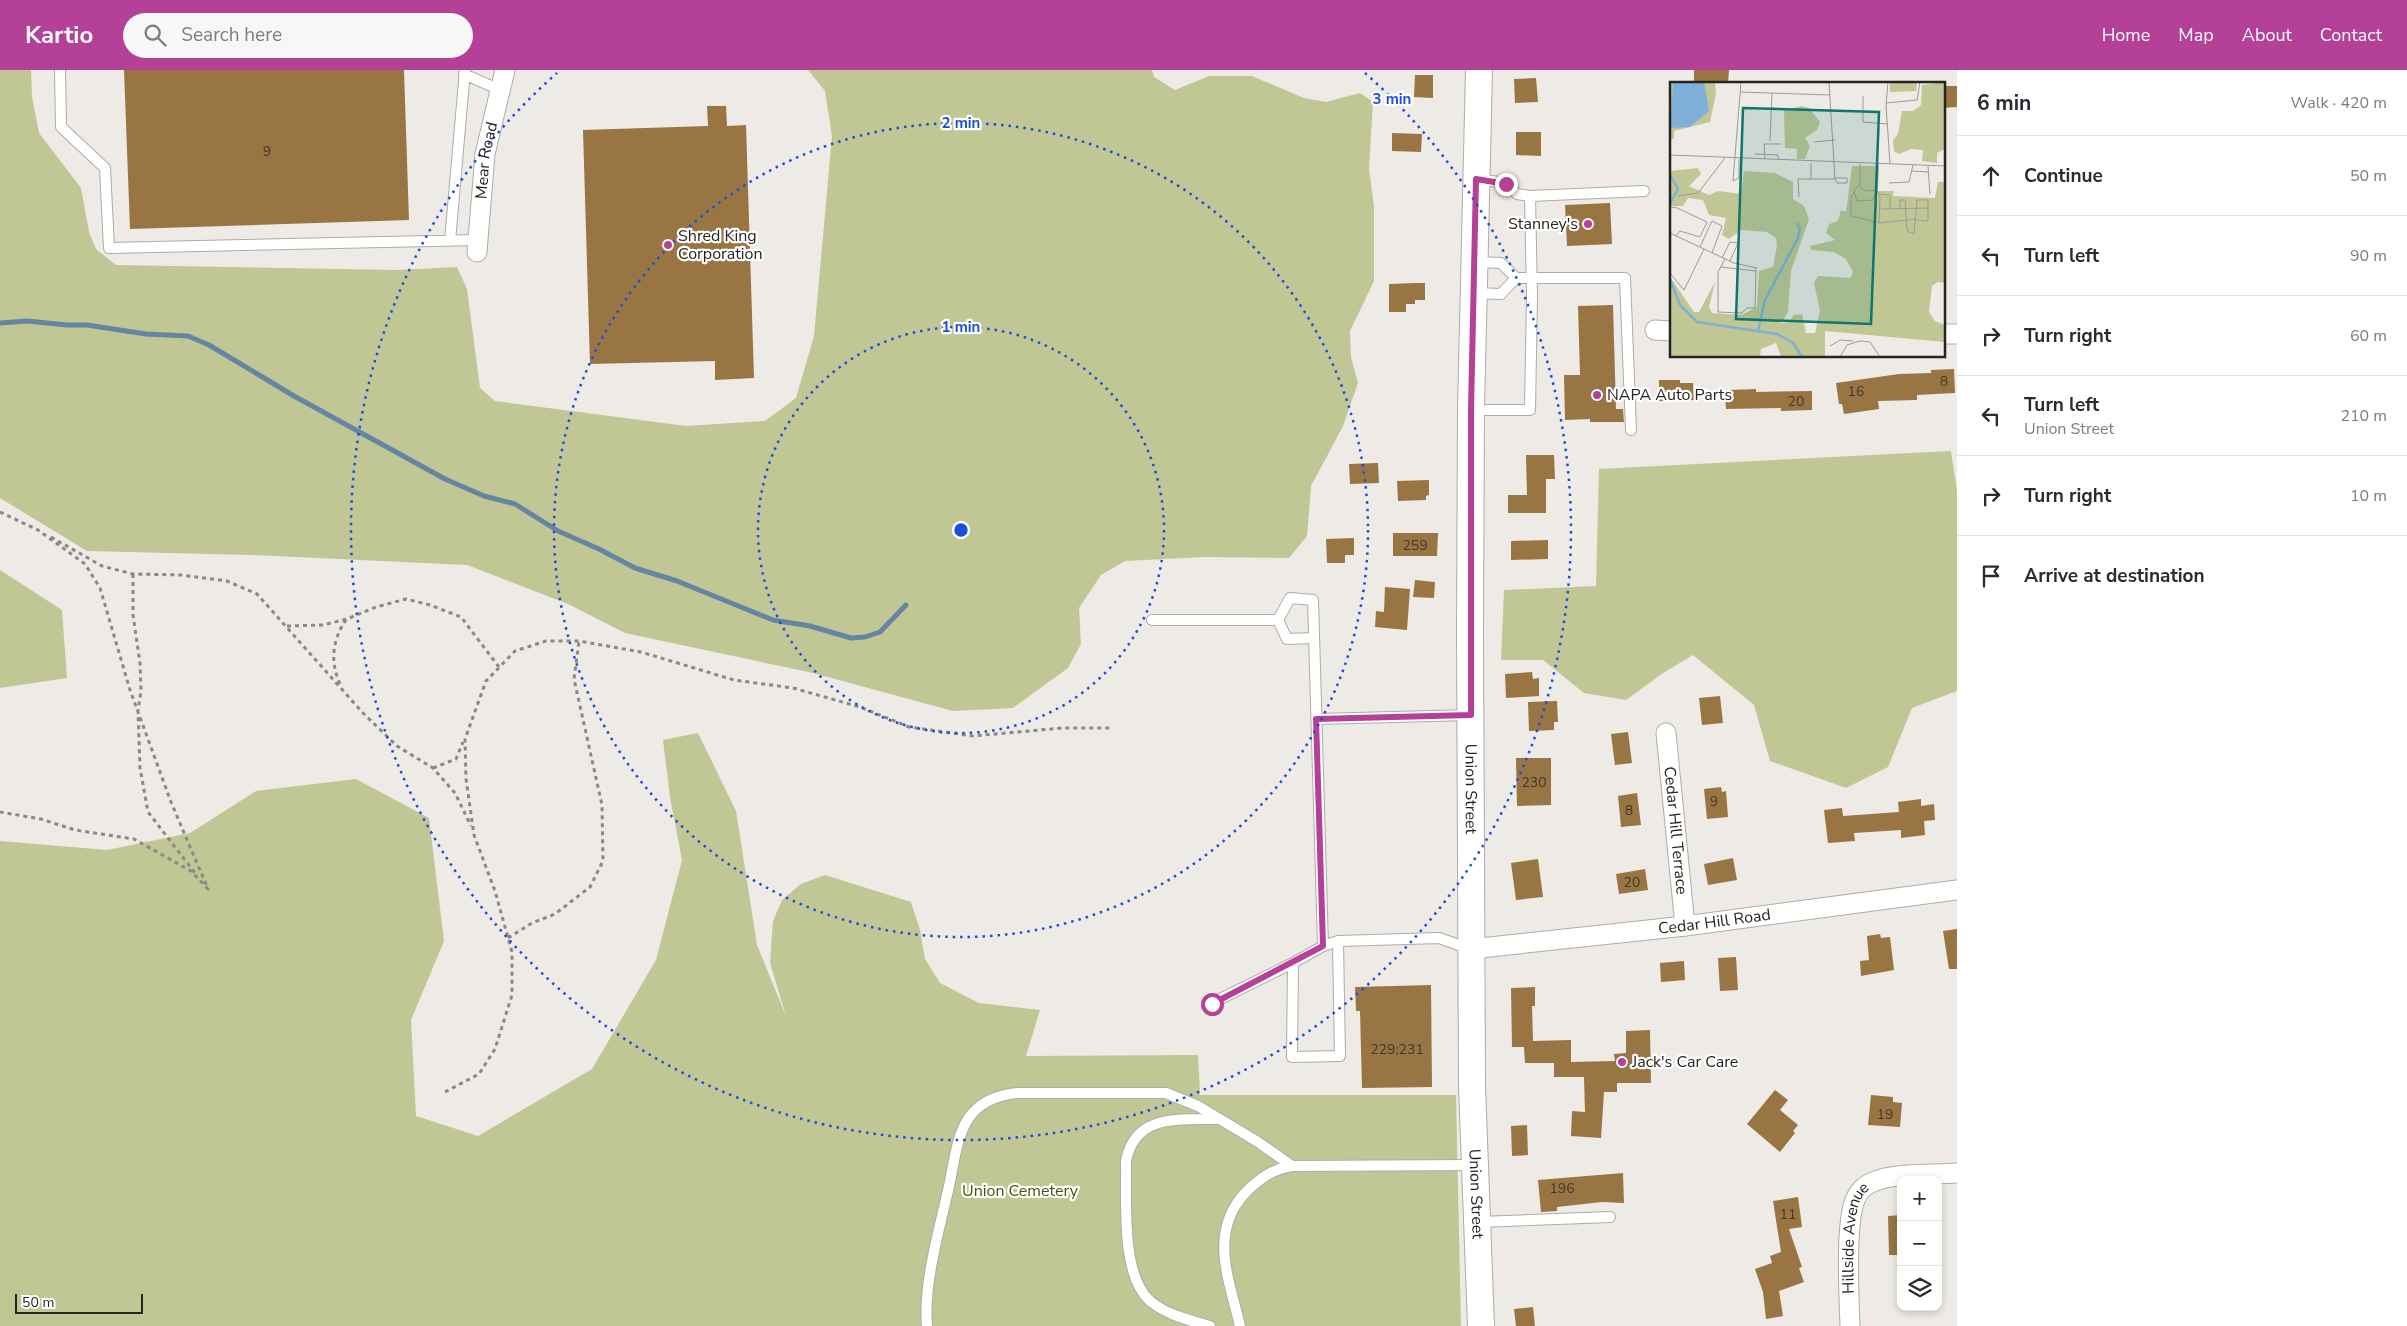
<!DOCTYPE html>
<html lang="en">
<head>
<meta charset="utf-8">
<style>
	:root { --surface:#fff; --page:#f7f7f7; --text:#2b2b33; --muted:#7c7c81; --line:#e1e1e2; --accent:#b54098 }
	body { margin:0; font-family:"Nunito Sans",sans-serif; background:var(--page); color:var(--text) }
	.controls { position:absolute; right:15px; bottom:15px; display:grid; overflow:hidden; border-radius:10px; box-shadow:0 2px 8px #0003 }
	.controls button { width:45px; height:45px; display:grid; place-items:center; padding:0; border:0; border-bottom:1px solid var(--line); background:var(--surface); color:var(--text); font:25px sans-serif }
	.scale { position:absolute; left:15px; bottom:12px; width:128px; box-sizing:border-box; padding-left:5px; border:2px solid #262423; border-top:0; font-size:14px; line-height:18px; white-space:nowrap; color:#262423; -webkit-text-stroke:4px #fff; paint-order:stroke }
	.stop { position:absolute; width:15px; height:15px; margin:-11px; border:4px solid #b54098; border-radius:50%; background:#fff }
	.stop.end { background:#b54098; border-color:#fff; box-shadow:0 1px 5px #0008 }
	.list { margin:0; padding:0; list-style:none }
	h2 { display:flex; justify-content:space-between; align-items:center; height:65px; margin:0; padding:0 20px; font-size:21px }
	h2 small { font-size:16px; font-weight:400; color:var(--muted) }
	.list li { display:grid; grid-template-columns:32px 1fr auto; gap:15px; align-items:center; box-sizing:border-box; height:80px; padding:0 20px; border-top:1px solid var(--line) }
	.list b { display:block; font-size:19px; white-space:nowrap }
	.list p { margin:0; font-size:16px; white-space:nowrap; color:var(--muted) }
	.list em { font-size:16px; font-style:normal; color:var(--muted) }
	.icon { flex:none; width:28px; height:28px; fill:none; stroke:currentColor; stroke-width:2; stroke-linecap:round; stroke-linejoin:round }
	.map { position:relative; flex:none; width:1957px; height:1256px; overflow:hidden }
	header { display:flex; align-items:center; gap:30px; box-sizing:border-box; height:70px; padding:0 25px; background:var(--accent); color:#fff }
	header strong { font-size:24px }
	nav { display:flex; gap:28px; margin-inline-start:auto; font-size:18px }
	.search { width:350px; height:45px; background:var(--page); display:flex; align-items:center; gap:12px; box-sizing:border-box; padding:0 18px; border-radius:28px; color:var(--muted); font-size:19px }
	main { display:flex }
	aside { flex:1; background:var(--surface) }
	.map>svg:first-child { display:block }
</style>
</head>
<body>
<header>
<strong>Kartio</strong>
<div class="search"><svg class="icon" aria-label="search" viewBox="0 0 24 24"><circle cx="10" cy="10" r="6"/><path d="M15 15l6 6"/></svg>Search here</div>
<nav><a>Home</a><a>Map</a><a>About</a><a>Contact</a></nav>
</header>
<main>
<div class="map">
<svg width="1957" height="1256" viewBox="0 0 1957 1256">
	<rect width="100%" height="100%" fill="#eeeae5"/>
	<path fill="#c0c794" d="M0 0H31L32 27 39 63 81 118 89 162 96 179 116 195 398 200 457 197 467 219 480 318 495 331 686 356 765 351 796 328 814 266 832 66 825 21 808 0H1152L1154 7 1175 20 1209 6H1252L1304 28 1326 32 1360 23 1373 32 1369 98 1374 137V211L1350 261 1351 287 1358 313 1343 356 1311 416 1307 466 1289 488 1204 487 1125 491 1101 505 1079 538 1081 574 1068 598 1013 638 953 641 813 603 625 563 568 534 467 495 252 485 87 481 0 428Z
		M1951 381 1957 421V621L1912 638 1888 697 1846 718 1770 691 1754 635 1693 585 1663 603 1626 630 1584 623 1543 590H1501L1504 520 1596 516 1599 399Z
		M0 500 62 540 67 608 0 618Z
		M698 663 736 741 757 875 786 946 770 893 773 851 782 830 801 814 825 805 911 832 920 860 925 889 940 913 979 933 1040 940 1026 986 1198 985 1200 1025H1456L1461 1256H0V771L107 780 190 763 256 721 356 709 429 748 444 871 411 950 416 1046 478 1066 592 999 656 890 682 790 670 727 663 670Z"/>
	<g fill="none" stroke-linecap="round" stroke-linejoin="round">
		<path stroke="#6486a3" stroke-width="5" d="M0 253 27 251 67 255H87L146 264 188 266 209 275 294 326 445 409 484 426 515 434 558 461 599 479 635 498 677 511 773 550 810 556 851 568 865 567 880 562 906 535"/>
	</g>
	<path fill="#997543" d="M124 0H404L409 150 130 159Z
		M1694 0H1729L1728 14H1694Z
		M1415 5H1433V28L1414 27Z
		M1536 8 1538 32 1515 33 1514 9Z
		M1943 16H1957V37L1943 38Z
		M707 36H726L727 56 746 55 754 308 715 310V291L590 294 583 60 708 56Z
		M1516 62H1541V86L1516 85Z
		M1392 63 1422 64 1421 82 1392 81Z
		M1610 133 1612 174 1567 176 1565 135Z
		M1414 213H1425V230H1415V234H1406V242H1389V214Z
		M1613 235 1616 339H1623L1624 352H1590V349L1565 350 1564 305H1580L1578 236Z
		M1954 299 1955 323 1917 325V330L1878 331 1879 339 1844 344 1842 334H1839L1836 313 1899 304 1931 303V300Z
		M1659 310H1680V313H1693L1694 330 1659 331Z
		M1756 319V322L1812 321V340L1781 341V338L1726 339 1725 323H1729V320Z
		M1526 385H1554L1555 409H1546V443H1508V425H1527Z
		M1378 393 1379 413 1350 414 1349 394Z
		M1429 410V425L1426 426V430L1398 431 1397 411Z
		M1393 463H1438L1437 486H1393Z
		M1354 468V485H1345V493H1327L1326 469Z
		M1548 470V489L1511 490V471Z
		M1415 510 1435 512 1434 528 1413 527Z
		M1385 517 1410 519 1407 560 1375 557 1376 541 1384 542Z
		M1532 602 1533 609 1539 608V626L1506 628 1505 604Z
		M1720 626 1723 653 1702 655 1699 628Z
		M1557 631 1558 652H1554V660L1529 661 1528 632Z
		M1628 662 1632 693 1615 695 1611 664Z
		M1516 688H1551V735L1517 736Z
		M1721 717 1722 722 1726 721 1728 747 1707 749 1704 719Z
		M1637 723 1641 755 1621 757 1618 726Z
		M1921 729V736L1934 734 1935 750 1924 751 1925 765 1901 768V760L1854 763 1855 771 1828 773 1824 740 1842 738 1843 746 1899 742 1898 732Z
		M1733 788 1737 810 1708 815 1704 794Z
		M1538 789 1543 827 1516 830 1511 793Z
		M1645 799 1648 820 1619 824 1616 804Z
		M1957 859V899H1949L1943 861Z
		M1880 864 1881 868 1890 867 1894 900 1861 906 1860 891 1869 890 1867 866Z
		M1736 887 1738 920 1720 921 1718 888Z
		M1684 891 1685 910 1661 912 1660 893Z
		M1431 915 1432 1017 1362 1018 1360 941H1356L1355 917Z
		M1535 917V936H1532L1533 971 1571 970V992L1615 991 1614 984 1626 983V961L1650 960 1651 1013H1617V1022H1604L1601 1068 1571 1066 1572 1041 1585 1042 1584 1007H1554V993H1525L1524 977H1512L1511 918Z
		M1775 1020 1788 1030 1780 1040 1798 1055 1793 1061 1795 1063 1780 1082 1747 1054Z
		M1871 1025 1893 1027V1032L1902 1033 1900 1057 1868 1055Z
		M1527 1055 1528 1085 1512 1086 1511 1056Z
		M1623 1103 1624 1133 1602 1132 1557 1137V1141L1541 1142 1538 1110Z
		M1798 1127 1802 1157 1789 1159 1802 1197 1799 1198 1804 1212 1779 1221 1783 1246 1766 1249 1763 1222 1755 1199 1772 1193 1770 1186 1781 1182 1773 1131Z
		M1901 1145V1185H1889L1888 1146Z
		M1533 1237 1535 1256H1516L1514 1239Z"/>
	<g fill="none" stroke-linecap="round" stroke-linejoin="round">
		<g stroke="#afaca7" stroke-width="12">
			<path id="lane" d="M60 0 61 57 105 98 109 178 478 170
				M464 4 500 20
				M1477 109 1506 113 1517 124 1530 126 1644 121
				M450 171 465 0
				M1476 192 1501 193 1516 208
				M1474 223 1501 224 1516 208H1625L1631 360
				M1472 340H1530L1532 226 1530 126
				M1152 550H1278L1290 528 1313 530 1323 876 1338 871 1439 868 1470 879
				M1278 550 1287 569 1314 568
				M1317 649 1470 645
				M1323 876 1293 893 1292 987 1340 986 1338 871
				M1212 933 1293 893
				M1479 1152 1610 1147
				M927 1256C923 1214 940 1157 949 1116 954 1094 956 1068 968 1049 979 1032 998 1025 1017 1023H1166L1198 1036 1258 1072 1292 1096
				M1210 1256C1189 1250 1167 1245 1150 1231 1120 1204 1127 1129 1126 1091 1135 1043 1180 1050 1218 1049
				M1240 1256C1229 1209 1208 1162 1246 1122 1260 1108 1273 1099 1292 1096L1474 1095"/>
		</g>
		<g stroke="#afaca7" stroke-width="21">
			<g id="street">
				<path id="s1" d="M477 182 485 84 505 0"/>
				<path d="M1655 260 1671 261"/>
				<path d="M1943 264H1957"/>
				<path id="s2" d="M1666 663 1685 856"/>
				<path id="s3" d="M1471 879 1685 856 1957 820"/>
				<path id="s4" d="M1850 1256C1849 1227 1845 1154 1855 1130 1858 1122 1865 1115 1873 1112 1895 1102 1933 1105 1957 1103"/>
			</g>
		</g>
		<g stroke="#afaca7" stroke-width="28">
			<g id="secondary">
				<path id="s5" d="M1479 0 1471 340 1470 563 1472 1016 1481 1256"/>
			</g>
		</g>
		<path stroke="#8b8885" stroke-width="3" stroke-dasharray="4 4" stroke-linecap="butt" d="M0 442 38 460 85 494 100 518 130 620 171 732 208 819 191 801 134 769 75 760 41 749 0 742
			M51 467 102 496 133 504 181 505 227 511 257 524 363 643 397 676 433 698 455 723 471 756
			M133 504V545L140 593 141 621 138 641 140 698 148 742 195 803
			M287 556 323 555 347 549 376 537 406 529 430 535 461 547 499 597
			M340 614C330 592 332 570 346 550
			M433 698 456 689 463 672
			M508 868 532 853 555 844 590 817 603 791 602 735 574 609 579 571
			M445 1022 479 1004 495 979 512 925V882L495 821 474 765 466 709 465 669 486 611 515 581 546 571H579L641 582 734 610 793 618 860 637 909 657 973 666 1062 658H1113"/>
		<use href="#lane" stroke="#fff" stroke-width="10"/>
		<use href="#street" stroke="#fff" stroke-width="19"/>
		<use href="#secondary" stroke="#fff" stroke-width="26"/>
	</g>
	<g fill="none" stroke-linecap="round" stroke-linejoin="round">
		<path stroke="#b54098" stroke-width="6" d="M1212 934 1323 876 1316 649 1471 645V340L1476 109 1506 114"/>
	</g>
	<g fill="none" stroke="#1d4ed8" stroke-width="2.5" stroke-dasharray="2.5 5">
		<circle cx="961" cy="460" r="203"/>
		<circle cx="961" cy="460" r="407"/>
		<path d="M1365 3A610 610 0 1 1 557 3"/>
	</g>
	<g fill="#b54098" stroke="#fff" stroke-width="2">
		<circle cx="1588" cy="154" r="5"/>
		<circle cx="668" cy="175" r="5"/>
		<circle cx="1597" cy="325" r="5"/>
		<circle cx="1622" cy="992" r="5"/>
	</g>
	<g text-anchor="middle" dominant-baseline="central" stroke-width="4.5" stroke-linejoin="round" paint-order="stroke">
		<g font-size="14" fill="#43382b">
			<text x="267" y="81">9</text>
			<text x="1944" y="311">8</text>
			<text x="1856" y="321">16</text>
			<text x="1796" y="331">20</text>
			<text x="1415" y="475">259</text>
			<text x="1534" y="712">230</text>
			<text x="1714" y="731">9</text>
			<text x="1629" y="740">8</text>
			<text x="1632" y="812">20</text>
			<text x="1397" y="979">229;231</text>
			<text x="1885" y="1044">19</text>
			<text x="1562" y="1118">196</text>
			<text x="1788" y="1144">11</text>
		</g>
		<g font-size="16" fill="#262423" stroke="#fff">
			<text stroke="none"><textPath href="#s1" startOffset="92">Mear Road</textPath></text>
			<text stroke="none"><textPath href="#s5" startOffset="719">Union Street</textPath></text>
			<text stroke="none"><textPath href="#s2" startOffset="98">Cedar Hill Terrace</textPath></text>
			<text stroke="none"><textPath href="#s3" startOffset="245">Cedar Hill Road</textPath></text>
			<text stroke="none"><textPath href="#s5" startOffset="1124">Union Street</textPath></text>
			<text stroke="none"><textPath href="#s4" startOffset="89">Hillside Avenue</textPath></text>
		</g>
		<g font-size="16" fill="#262423" stroke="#fff" text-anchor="start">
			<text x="1578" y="154" text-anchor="end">Stanney's</text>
			<text x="678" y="166">Shred King<tspan x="678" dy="18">Corporation</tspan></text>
			<text x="1607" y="325">NAPA Auto Parts</text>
			<text x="1632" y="992">Jack's Car Care</text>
		</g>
		<g font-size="16" fill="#4b5008" stroke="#fff">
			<text x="1020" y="1121">Union Cemetery</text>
		</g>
	</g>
	<g transform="translate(1670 12)">
		<rect width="275" height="275" fill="#eeeae5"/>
		<path d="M0 0H45L46 11 40 40 4 49V57H0ZM220 0H247L246 9 220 10ZM275 0V67L267 71V81L252 79 253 68 241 67 229 72 224 69 223 58 228 52 232 29H243L251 23 252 3ZM132 24 139 26 150 40 147 48 135 56 140 64 135 77H127V67L115 66 114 28ZM182 84H209L208 109H224L223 114 265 116 268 100H275V201L268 200 262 204 259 230 265 239 275 243V260L155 249V275H111L106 261 91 267 90 275H0V195L24 230H29L45 200 39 225 42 231 72 233 87 225 89 189 103 185 107 164 106 156 97 150 71 148 59 157 52 153 56 136 39 133 33 118 18 116 13 124H0V89L28 86 31 92 19 104 39 113 48 109 71 112 74 89 105 91 123 100V117L134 124 139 137 121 189 118 230 111 241 119 240 124 233 132 232 136 251H145L150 229 144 201 148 194 180 196 183 190 176 177 164 170 141 168 140 164 165 158 156 151 159 142 168 139 171 128 176 130Z" fill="#c0c794"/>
		<path d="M3 0H34L39 29 20 45 0 46Z" fill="#7eb0da"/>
		<path fill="none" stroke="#7eb0da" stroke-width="2.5" d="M0 93 8 107 0 121M0 197 10 223 27 240 107 252 123 261 132 275M88 249 95 218 128 156 130 146 127 141"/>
		<path fill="none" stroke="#9e9b97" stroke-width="1" d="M218 0 216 23 220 82M70 10 160 13M193 14V40L217 42M216 21 247 18 250 0M100 59 102 11M144 60 165 58M85 72 108 73V77M0 73 275 84M69 77V96L63 99 71 0M95 77 94 62H111M258 84 260 112M242 89 258 90M165 96H177V101H167L165 97M141 97V81M219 101 239 100 243 83M189 102 181 115V134L209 141 210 115 207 108 195 109 190 105V82M184 110 187 119 203 118 207 108 208 82M209 112 220 113V127M8 114 28 111 55 76M129 115 128 97H165L159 0M0 126 5 125 37 140 30 155 10 149 6 154M211 127 259 126M230 127V118H235L237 149 244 152 247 118H258V139L247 138M209 141 247 137M0 151 64 181 87 186M30 165 42 139 52 144 42 171M52 176 60 160 68 161 60 179M55 177 48 190V230L72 231 77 226H85L86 186M51 185 86 189M0 191 14 208 34 167M160 264 170 258 183 259M170 275 177 263 190 259 200 260 210 275"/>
		<path fill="#0f766e" fill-opacity="0.15" stroke="#0f766e" stroke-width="2.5" d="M73 26 209 30 201 242 66 237Z"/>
		<rect width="275" height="275" fill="none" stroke="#262423" stroke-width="2.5"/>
	</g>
	<circle cx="961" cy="460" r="8" fill="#1d4ed8" stroke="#fff" stroke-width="2.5"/>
	<g font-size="15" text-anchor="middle" font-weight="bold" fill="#1d4ed8" stroke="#fff" stroke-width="4.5" stroke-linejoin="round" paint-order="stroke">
		<text x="1392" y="34">3 min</text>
		<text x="961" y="58">2 min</text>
		<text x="961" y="262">1 min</text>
	</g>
</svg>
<div class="controls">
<button>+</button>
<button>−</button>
<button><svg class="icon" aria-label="layers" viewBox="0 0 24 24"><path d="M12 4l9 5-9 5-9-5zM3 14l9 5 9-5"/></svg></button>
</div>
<div class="scale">50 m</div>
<div class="stop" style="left:1212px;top:934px"></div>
<div class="stop end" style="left:1506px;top:114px"></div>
</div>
<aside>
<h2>6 min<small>Walk · 420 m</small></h2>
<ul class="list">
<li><svg class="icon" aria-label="ahead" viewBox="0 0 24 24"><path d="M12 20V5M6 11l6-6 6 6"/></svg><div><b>Continue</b></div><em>50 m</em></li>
<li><svg class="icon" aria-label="left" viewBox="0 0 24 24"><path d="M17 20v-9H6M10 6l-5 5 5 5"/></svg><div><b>Turn left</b></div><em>90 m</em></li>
<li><svg class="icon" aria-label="right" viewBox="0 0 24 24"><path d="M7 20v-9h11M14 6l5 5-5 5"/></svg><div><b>Turn right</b></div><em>60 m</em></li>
<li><svg class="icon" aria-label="left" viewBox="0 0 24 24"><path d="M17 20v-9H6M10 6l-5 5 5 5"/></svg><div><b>Turn left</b><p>Union Street</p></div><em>210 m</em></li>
<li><svg class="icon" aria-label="right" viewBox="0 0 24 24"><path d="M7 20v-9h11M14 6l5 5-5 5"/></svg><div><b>Turn right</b></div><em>10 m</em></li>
<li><svg class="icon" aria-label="arrive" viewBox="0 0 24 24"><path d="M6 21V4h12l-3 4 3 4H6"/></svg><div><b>Arrive at destination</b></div></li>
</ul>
</aside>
</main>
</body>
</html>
